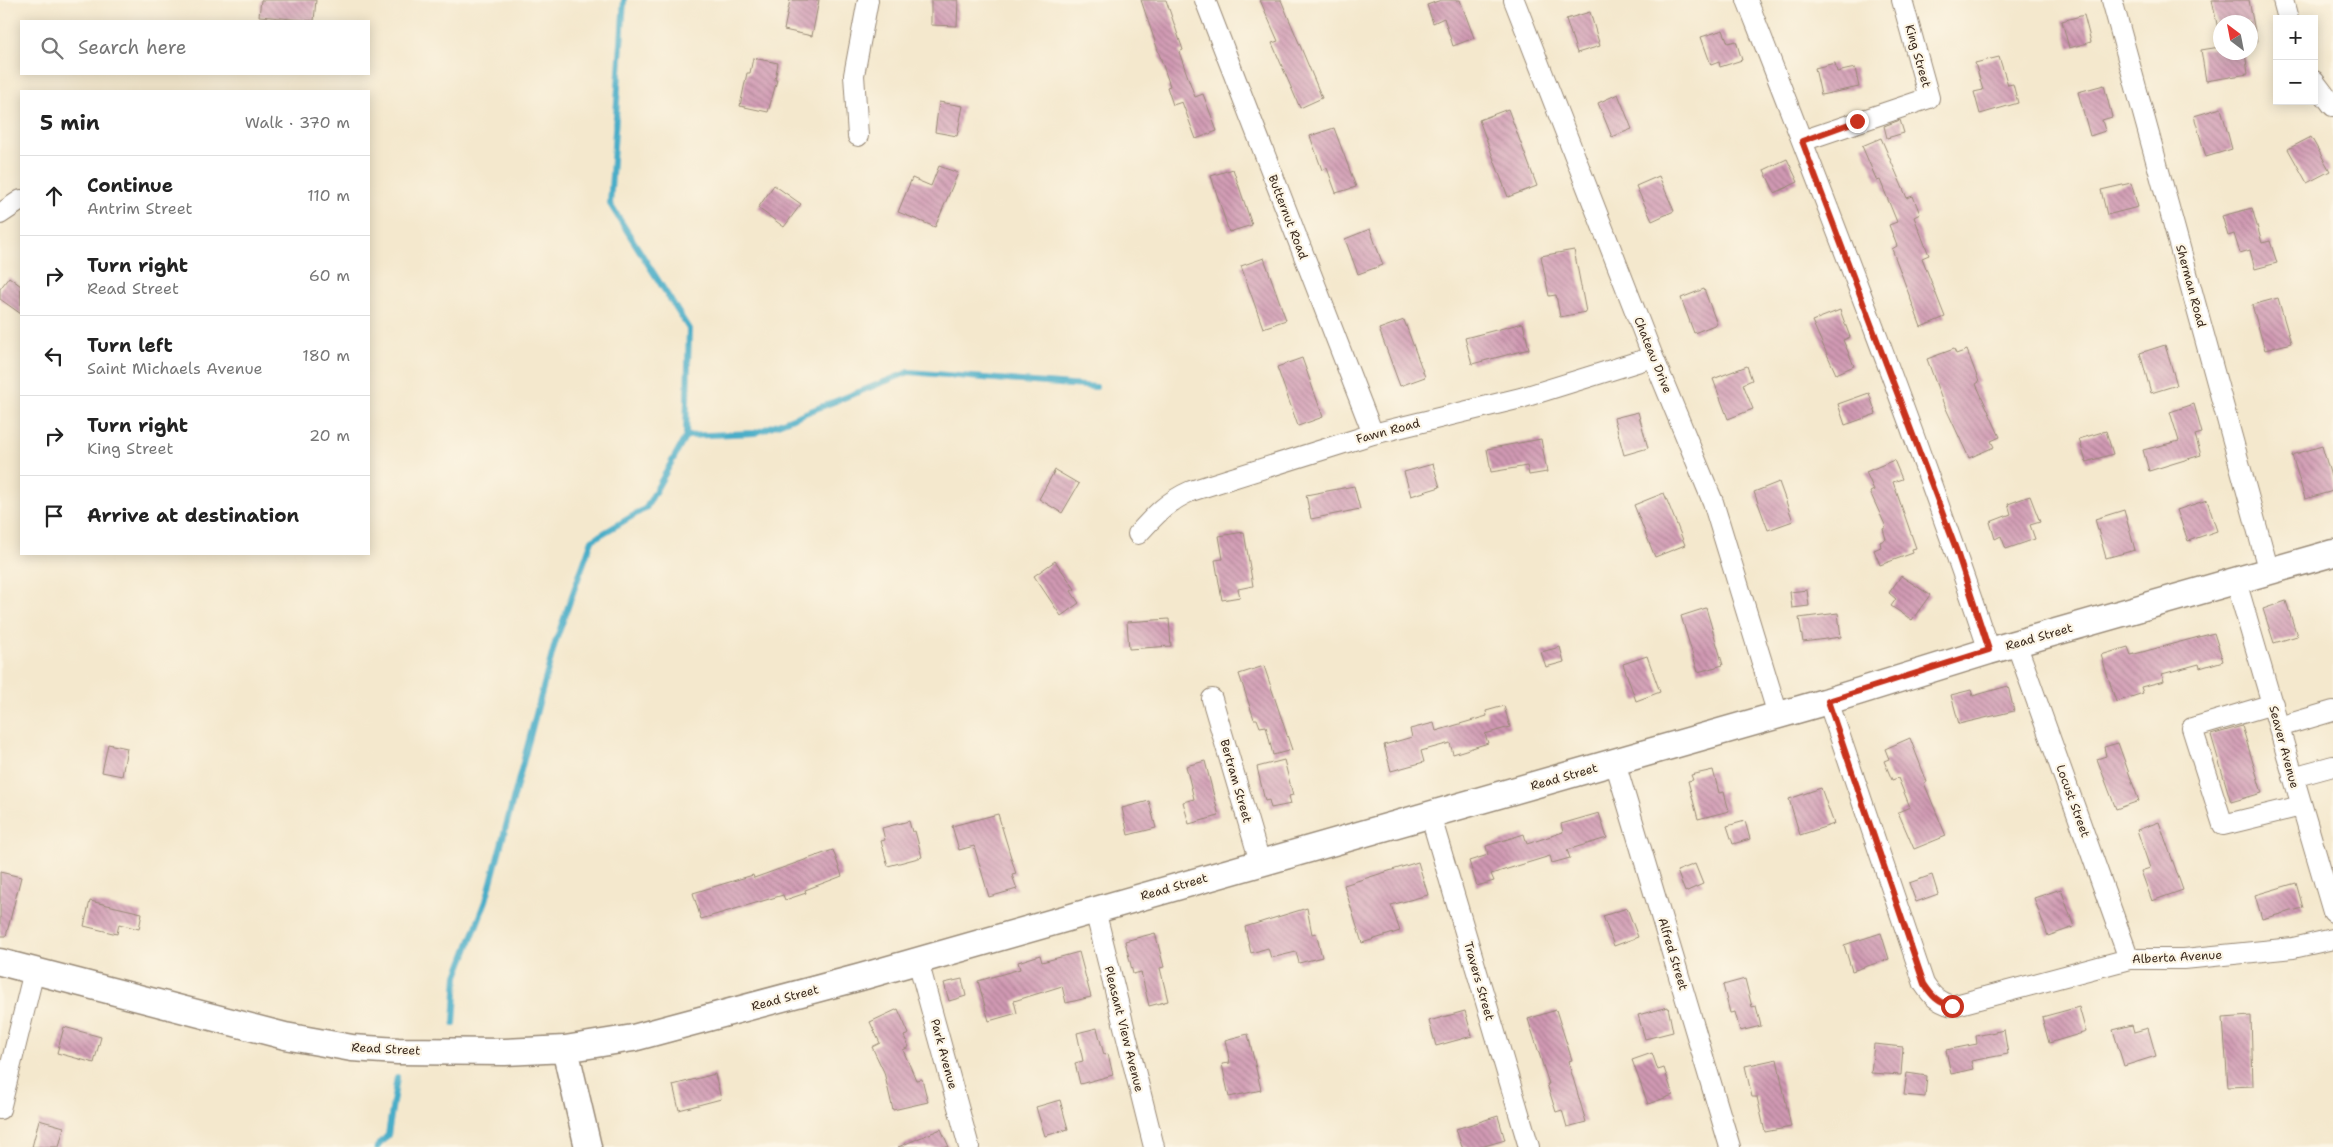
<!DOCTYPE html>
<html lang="en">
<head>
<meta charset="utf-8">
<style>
	:root { --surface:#fff; --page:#f2f2f2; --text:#222; --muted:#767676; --line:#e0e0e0 }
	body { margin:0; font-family:"Shantell Sans",sans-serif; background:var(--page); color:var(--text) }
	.controls { position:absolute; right:15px; top:15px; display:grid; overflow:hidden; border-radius:0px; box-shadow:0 2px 12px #0003 }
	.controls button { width:45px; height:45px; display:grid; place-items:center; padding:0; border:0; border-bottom:1px solid var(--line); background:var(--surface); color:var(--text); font:25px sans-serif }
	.compass { position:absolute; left:2213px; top:15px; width:45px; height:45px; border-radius:50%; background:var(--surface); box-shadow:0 2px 12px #0003; rotate:328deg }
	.stop { position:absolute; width:15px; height:15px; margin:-11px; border:4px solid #c8321e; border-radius:50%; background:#fff }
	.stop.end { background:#c8321e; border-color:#fff; box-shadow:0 1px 5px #0008 }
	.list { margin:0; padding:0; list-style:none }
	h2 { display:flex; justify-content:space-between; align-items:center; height:65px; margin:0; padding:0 20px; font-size:21px }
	h2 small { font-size:16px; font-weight:400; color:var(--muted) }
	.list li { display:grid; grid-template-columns:32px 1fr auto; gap:15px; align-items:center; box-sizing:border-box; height:80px; padding:0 20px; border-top:1px solid var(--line) }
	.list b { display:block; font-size:19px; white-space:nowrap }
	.list p { margin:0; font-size:16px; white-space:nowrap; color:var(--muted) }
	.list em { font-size:16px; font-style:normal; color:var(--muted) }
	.icon { flex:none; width:28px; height:28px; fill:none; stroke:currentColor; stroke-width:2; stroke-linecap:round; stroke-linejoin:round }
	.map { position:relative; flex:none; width:2333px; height:1147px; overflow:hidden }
	.search { position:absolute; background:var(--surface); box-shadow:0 2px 12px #0003; left:20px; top:20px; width:350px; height:55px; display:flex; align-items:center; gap:12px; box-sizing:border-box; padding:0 18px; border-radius:0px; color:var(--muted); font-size:19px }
	.panel { position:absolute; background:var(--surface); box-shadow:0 2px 12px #0003; left:20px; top:90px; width:350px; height:465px; border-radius:0px }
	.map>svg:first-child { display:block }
</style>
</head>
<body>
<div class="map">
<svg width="2333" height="1147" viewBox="0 0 2333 1147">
	<defs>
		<pattern id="building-back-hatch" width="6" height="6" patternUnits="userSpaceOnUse" patternTransform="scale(1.25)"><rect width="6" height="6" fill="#d099b3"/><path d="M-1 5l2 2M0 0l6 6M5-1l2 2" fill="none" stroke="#aa7d91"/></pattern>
	</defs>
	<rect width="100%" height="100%" fill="#fcf5e5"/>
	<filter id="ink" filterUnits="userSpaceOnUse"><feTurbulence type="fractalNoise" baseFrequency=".02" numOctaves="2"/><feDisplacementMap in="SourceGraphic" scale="10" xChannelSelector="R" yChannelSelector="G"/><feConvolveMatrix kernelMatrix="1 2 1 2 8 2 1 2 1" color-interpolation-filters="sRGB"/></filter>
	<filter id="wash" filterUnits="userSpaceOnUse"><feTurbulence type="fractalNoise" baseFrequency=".0096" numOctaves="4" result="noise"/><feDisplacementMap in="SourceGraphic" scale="20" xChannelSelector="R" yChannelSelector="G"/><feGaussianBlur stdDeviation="1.12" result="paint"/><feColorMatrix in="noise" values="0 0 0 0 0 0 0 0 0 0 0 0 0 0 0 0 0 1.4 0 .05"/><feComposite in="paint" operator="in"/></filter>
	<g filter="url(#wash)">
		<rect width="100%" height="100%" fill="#f4e8cd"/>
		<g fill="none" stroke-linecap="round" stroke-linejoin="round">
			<path stroke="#48adc8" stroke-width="6" d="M686 436 755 433 909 372 1096 387
				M454 1024 457 976 486 901 555 643 592 540 646 508 686 436 689 329 610 204 624 0
				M377 1147 388 1135 397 1077"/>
		</g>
		<g id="blocks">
			<path fill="url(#building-back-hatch)" d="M261 0H316L314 21 259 16Z
				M790 0H819L812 36 784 30Z
				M931 0H958L957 26 931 25Z
				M1141 0H1166L1183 50 1179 52 1195 97 1203 94 1217 131 1196 139 1182 102 1173 105 1167 87 1170 86Z
				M1260 0H1281L1322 98 1300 108 1272 43 1278 41Z
				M1441 0H1460L1474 38 1453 46 1444 18 1433 23 1427 5Z
				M2212 0H2249L2257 42 2250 43V22H2220V39Z
				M1590 12 1600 46 1577 53 1566 19Z
				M2084 15 2091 42 2069 48 2062 21Z
				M1723 30 1728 43 1736 41 1742 60 1720 67 1719 62 1711 65 1701 37Z
				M2220 47V52H2245L2248 74 2206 81 2201 50Z
				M1999 57 2008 85 2013 84 2018 103 1980 114 1974 92 1983 90 1975 63Z
				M753 58 778 63 775 80H777L768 112 740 106 747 73H750Z
				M1835 63 1837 72 1855 68 1859 87 1821 95 1815 68Z
				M2104 85 2112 117 2102 120 2105 131 2090 136 2078 92Z
				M1618 94 1632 129 1612 137 1598 103Z
				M939 102 963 106 957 136 935 132Z
				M2221 108 2232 149 2206 157 2194 116Z
				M1508 109 1537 186 1508 197 1479 120Z
				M1900 120 1904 133 1887 138 1884 126Z
				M1334 128 1356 187 1336 193 1327 168 1322 170 1310 136Z
				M2311 137 2330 171 2307 183 2288 149Z
				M1881 138 1907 198 1913 196 1920 214 1914 217 1929 255 1922 258 1945 317 1921 327 1892 249 1897 246 1889 225 1897 222 1880 180 1877 181 1862 146Z
				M1787 159 1798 182 1775 193 1764 170Z
				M939 166 958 173 935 227 898 212 912 178 931 186Z
				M1233 169 1252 225 1229 232 1211 176Z
				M1659 176 1674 211 1652 221 1636 186Z
				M2131 183 2138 207 2107 215 2101 190Z
				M774 185 801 204 784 227 758 208Z
				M2252 208 2262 243 2270 241 2277 263 2255 269 2250 250 2240 253 2234 234 2228 236 2222 216Z
				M1370 229 1383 265 1358 274 1345 239Z
				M1574 250 1586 312 1560 317 1556 295 1549 296 1541 256Z
				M1264 258 1286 320 1263 328 1241 266Z
				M9 277 21 286V314L0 299V289Z
				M1704 289 1717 324 1694 333 1681 298Z
				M2278 298 2291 343 2265 350 2252 305Z
				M1840 310 1850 337 1843 340 1854 366 1836 374 1812 321Z
				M1404 320 1425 377 1400 386 1379 329Z
				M1523 323 1529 349 1472 364 1465 338Z
				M2165 345 2177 385 2151 393 2140 353Z
				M1954 349 1956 354 1967 350 1979 382 1976 384 2000 437 1991 441 1994 447 1969 458 1942 400 1927 359Z
				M1302 358 1323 417 1298 426 1277 367Z
				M1747 366 1752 380 1743 384 1753 409 1728 419 1713 379Z
				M1869 393 1876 414 1845 425 1838 404Z
				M2194 404 2202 433 2195 435 2201 455 2149 471 2143 450 2179 441 2170 412Z
				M1638 412 1648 448 1624 455 1614 418Z
				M2106 431 2113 454 2086 462 2079 439Z
				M1541 439 1547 472 1529 475 1527 466 1491 472 1487 449Z
				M2322 446 2333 483V491L2305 499 2292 455Z
				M1894 460 1902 479 1893 482 1916 548 1912 549 1913 553 1880 565 1874 550 1881 547 1880 542 1886 539 1883 529 1886 527 1870 492 1874 490 1866 472Z
				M1433 464 1440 487 1411 496 1404 472Z
				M1055 470 1079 484 1062 513 1039 499Z
				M1779 482 1793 521 1768 530 1754 492Z
				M1354 486 1360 509 1311 519 1306 495Z
				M1664 493 1685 545 1655 557 1634 505Z
				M2030 496 2040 522 2030 525 2035 539 2006 549 2001 536 1995 539 1990 522 2011 514 2008 504Z
				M2207 500 2217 531 2188 541 2177 510Z
				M2124 510 2135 550 2106 558 2095 519Z
				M1244 532 1253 586 1238 589 1240 597 1222 600 1215 560 1223 559 1219 536Z
				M1055 561 1075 589 1071 591 1079 603 1061 616 1034 576Z
				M1901 576 1930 595 1912 620 1891 606 1896 599 1889 593Z
				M1807 590 1809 606 1792 608 1790 592Z
				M2286 601 2297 636 2274 643 2263 609Z
				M1706 608 1723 665 1698 672 1681 616Z
				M1838 613 1841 637 1803 642 1799 618Z
				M1169 619 1171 646 1129 649 1127 622Z
				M2214 633 2223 661 2200 668 2199 664 2162 674 2164 681 2141 687 2143 693 2116 702 2101 655 2128 647 2131 655Z
				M1560 647 1564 662 1546 667 1541 652Z
				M1647 656 1660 692 1636 701 1623 664Z
				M1264 666 1292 750 1273 755 1266 726 1260 727 1257 719H1254L1239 674Z
				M2008 686 2014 711 1959 724 1951 695 1971 690 1973 696Z
				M1504 706 1510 727 1485 734 1488 743 1453 754 1450 743 1421 751 1424 762 1391 771 1384 745 1412 737 1410 729 1434 723 1436 731 1487 716 1486 711Z
				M2242 726 2262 793 2231 802 2211 735Z
				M1910 738 1927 782 1924 783 1946 836 1914 849 1898 812 1910 807 1898 778 1892 780 1884 761 1889 759 1885 749Z
				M2118 743 2139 801 2116 809 2097 759 2106 756 2104 747Z
				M108 744 127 748 122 776 102 772Z
				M1284 760 1293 795 1289 796 1291 804 1271 808 1269 800 1265 801 1257 767Z
				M1205 761 1219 816 1189 824 1183 802 1194 799 1186 766Z
				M1713 770 1719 793 1724 792 1729 811 1698 819 1688 781 1693 780 1691 775Z
				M1821 788 1834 824 1800 835 1789 799Z
				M1149 801 1156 828 1128 835 1122 808Z
				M1599 813 1607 838 1567 850 1570 858 1552 863 1550 856 1491 874 1494 881 1477 886 1469 861 1488 855 1486 846 1524 834 1527 844 1563 832 1561 824Z
				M998 814 1016 874 1012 875 1017 889 989 897 974 846 959 850 952 826Z
				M909 821 912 832 915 831 922 857 888 866 881 841 885 840 882 828Z
				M1745 821 1750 839 1733 844 1727 826Z
				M2159 822 2183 890 2152 901 2141 871 2150 868 2137 830Z
				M833 850 842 876 805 890 806 893 785 900 783 895 701 919 693 893 753 875 754 878Z
				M1418 862 1428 895 1391 905 1400 931 1362 943 1344 885Z
				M1695 864 1703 884 1685 892 1677 871Z
				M0 872 21 877 6 936H0Z
				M1932 875 1938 894 1916 902 1909 883Z
				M2296 883 2303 908 2262 919 2255 895Z
				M2061 889 2074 927 2048 936 2034 898Z
				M90 901 142 913 139 929 119 924 117 934 84 926Z
				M1307 908 1312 934 1316 933 1322 957 1299 963 1296 952 1271 958 1268 948 1251 953 1245 927Z
				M1627 908 1638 937 1614 946 1603 916Z
				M1155 933 1164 967 1160 968 1168 1001 1149 1006 1141 972 1133 974 1125 941Z
				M1881 933 1889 959 1852 971 1844 945Z
				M1079 952 1091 997 1066 1003 1062 986 1014 1001 1017 1013 989 1021 978 981 1020 969 1018 962 1040 955 1042 962Z
				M962 979 966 996 949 1001 944 983Z
				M1745 979 1752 1007 1756 1006 1761 1026 1740 1031 1735 1012 1730 1013 1723 985Z
				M1668 1007 1673 1032 1645 1039 1638 1015Z
				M2079 1007 2086 1032 2049 1043 2042 1017Z
				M898 1009 909 1034 904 1036 909 1047 903 1050 916 1080 922 1079 928 1102 893 1110 884 1072 872 1047 880 1043 870 1022Z
				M1556 1010 1572 1060 1568 1061 1586 1122 1567 1127 1562 1110 1556 1112 1547 1084H1549L1528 1019Z
				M1465 1011 1472 1036 1436 1046 1429 1021Z
				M2251 1016 2253 1086 2228 1087 2223 1018Z
				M2132 1025 2134 1032 2148 1028 2156 1056 2124 1066 2113 1030Z
				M64 1027 101 1037 94 1063 57 1053Z
				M1097 1028 1104 1055 1108 1054 1113 1075 1080 1084 1075 1063 1083 1061 1077 1033Z
				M2004 1030 2008 1054 1971 1061 1973 1069 1951 1074 1946 1050 1977 1044 1976 1036Z
				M1248 1034 1261 1090 1229 1097 1222 1064 1230 1063 1225 1040Z
				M1874 1044 1903 1047 1901 1075 1871 1073Z
				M1652 1053 1658 1070 1664 1068 1673 1095 1648 1104 1632 1060Z
				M1777 1059 1791 1127 1765 1132 1757 1097H1752L1745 1066Z
				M1907 1073 1927 1076 1925 1097 1904 1095Z
				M715 1074 721 1099 679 1110 673 1085Z
				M1060 1100 1068 1129 1045 1136 1036 1107Z
				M1498 1116 1505 1140 1481 1147H1462L1456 1129Z
				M39 1120 64 1127 59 1147H32Z
				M941 1129 949 1147H898Z"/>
		</g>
	</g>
	<g filter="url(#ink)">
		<use href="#blocks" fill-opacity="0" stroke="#988976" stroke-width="1"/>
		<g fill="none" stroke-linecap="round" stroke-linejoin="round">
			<g stroke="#988976" stroke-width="22">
				<path id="minor" d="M1205 0 1373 434
					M1514 0 1653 357 1713 502 1778 715
					M1747 0C1831 215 1916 431 1989 651
					M2112 0 2269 572
					M2283 0 2288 19
					M2314 81 2333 106
					M858 136 854 75 868 0
					M1802 141 1929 98 1902 0
					M0 214 21 200
					M1138 534C1155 515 1168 501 1191 491L1373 434 1521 398 1653 357
					M2236 581 2333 912
					M2016 643 2129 959
					M1212 699 1260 862
					M1828 701 1924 984C1932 996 1938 1002 1952 1006L2129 959H2184L2293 948 2333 939
					M2273 704 2192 728 2223 825 2301 806
					M2279 727 2333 711
					M1615 762 1730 1147
					M2293 777 2333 766
					M1430 814 1529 1147
					M1095 910 1154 1147
					M918 961 969 1147
					M0 1109 34 971"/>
			</g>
			<g stroke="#988976" stroke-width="29">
				<path id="major" d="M0 962 285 1036 352 1048 398 1051 505 1052 565 1049 633 1038 861 977 1828 701 1989 651 2333 553
					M565 1049 588 1147"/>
			</g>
			<use href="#minor" stroke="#fff" stroke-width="20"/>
			<use href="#major" stroke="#fff" stroke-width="26"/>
		</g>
	</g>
	<g fill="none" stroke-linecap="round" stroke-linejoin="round" filter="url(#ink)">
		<path stroke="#c8321e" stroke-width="6" d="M1857 121 1802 141 1956 549 1989 650 1828 701 1924 984C1932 996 1938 1003 1952 1006"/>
	</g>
	<g text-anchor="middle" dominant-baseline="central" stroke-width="4.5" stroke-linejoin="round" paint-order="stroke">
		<g font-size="12" fill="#3b2a1e" stroke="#fcf5e5">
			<text transform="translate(1918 56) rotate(74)">King Street</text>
			<text transform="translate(1288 217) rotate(69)">Butternut Road</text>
			<text transform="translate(2191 286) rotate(75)">Sherman Road</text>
			<text transform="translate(1653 355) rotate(68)">Chateau Drive</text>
			<text transform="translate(1388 431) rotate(-15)">Fawn Road</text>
			<text transform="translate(2039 637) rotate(-16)">Read Street</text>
			<text transform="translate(2284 747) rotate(75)">Seaver Avenue</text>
			<text transform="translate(1564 777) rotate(-16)">Read Street</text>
			<text transform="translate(1236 781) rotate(74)">Bertram Street</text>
			<text transform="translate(2073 801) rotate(70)">Locust Street</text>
			<text transform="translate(1174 887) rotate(-16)">Read Street</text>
			<text transform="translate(1673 954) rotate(73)">Alfred Street</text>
			<text transform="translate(2177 957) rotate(-3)">Alberta Avenue</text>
			<text transform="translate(1479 981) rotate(74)">Travers Street</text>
			<text transform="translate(785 998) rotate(-15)">Read Street</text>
			<text transform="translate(1124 1029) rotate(76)">Pleasant View Avenue</text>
			<text transform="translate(386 1049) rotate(3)">Read Street</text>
			<text transform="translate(944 1054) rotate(75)">Park Avenue</text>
		</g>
	</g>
</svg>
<div class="controls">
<button>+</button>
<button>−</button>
</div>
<svg class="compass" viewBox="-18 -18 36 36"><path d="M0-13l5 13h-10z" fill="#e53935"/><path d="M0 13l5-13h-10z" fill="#767676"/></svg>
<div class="stop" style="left:1952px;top:1006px"></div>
<div class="stop end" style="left:1857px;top:121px"></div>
<div class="search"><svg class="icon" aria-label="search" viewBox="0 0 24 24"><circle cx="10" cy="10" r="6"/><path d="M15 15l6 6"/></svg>Search here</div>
<section class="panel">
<h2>5 min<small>Walk · 370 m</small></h2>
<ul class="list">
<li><svg class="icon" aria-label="ahead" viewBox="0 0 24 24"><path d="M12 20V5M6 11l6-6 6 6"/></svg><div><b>Continue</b><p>Antrim Street</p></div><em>110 m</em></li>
<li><svg class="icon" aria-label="right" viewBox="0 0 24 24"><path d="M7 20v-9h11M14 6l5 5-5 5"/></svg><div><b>Turn right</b><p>Read Street</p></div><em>60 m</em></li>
<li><svg class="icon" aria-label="left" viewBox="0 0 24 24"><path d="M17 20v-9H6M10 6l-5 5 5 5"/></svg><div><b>Turn left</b><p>Saint Michaels Avenue</p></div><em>180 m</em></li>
<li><svg class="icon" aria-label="right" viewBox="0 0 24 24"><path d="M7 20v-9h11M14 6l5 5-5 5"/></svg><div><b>Turn right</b><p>King Street</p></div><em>20 m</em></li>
<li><svg class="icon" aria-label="arrive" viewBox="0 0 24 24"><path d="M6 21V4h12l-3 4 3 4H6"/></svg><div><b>Arrive at destination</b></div></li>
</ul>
</section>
</div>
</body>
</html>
